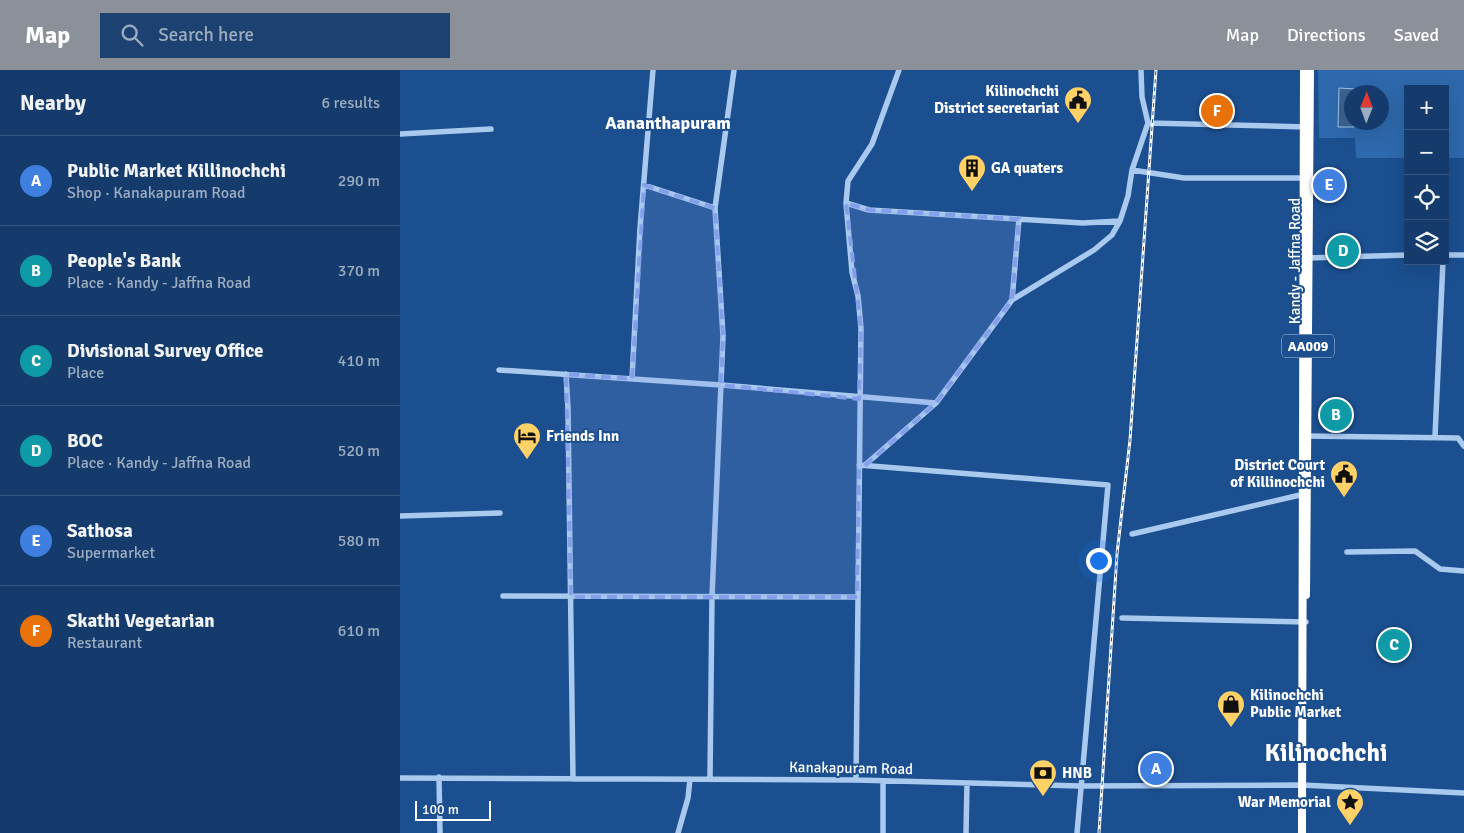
<!DOCTYPE html>
<html lang="en">
<head>
<meta charset="utf-8">
<style>
	:root { --surface:#143b6b; --page:#1d4271; --text:#f1f3f6; --muted:#9dadc1; --line:#33557e; --accent:#8c9099 }
	body { margin:0; font-family:Signika,sans-serif; background:var(--page); color:var(--text) }
	.controls { position:absolute; right:15px; top:15px; display:grid; overflow:hidden; border-radius:0px; box-shadow:0 5px 20px #0002 }
	.controls button { width:45px; height:45px; display:grid; place-items:center; padding:0; border:0; border-bottom:1px solid var(--line); background:var(--surface); color:var(--text); font:25px sans-serif }
	.compass { position:absolute; left:944px; top:15px; width:45px; height:45px; border-radius:50%; background:var(--surface); box-shadow:0 5px 20px #0002; rotate:1deg }
	.scale { position:absolute; left:15px; bottom:12px; width:76px; box-sizing:border-box; padding-left:5px; border:2px solid #fff; border-top:0; font-size:14px; line-height:18px; white-space:nowrap; color:#fff; -webkit-text-stroke:4px #1b4f8f; paint-order:stroke }
	.you { position:absolute; left:698px; top:490px; width:18px; height:18px; margin:-12px; border:4px solid #fff; border-radius:50%; background:#1a73e8; box-shadow:0 0 0 8px #1a73e833 }
	.badge { display:grid; place-items:center; width:32px; height:32px; border-radius:50%; background:var(--accent); color:#fff; font-size:16px; font-weight:700 }
	.pin { position:absolute; translate:-50% -50%; border:2px solid #fff; box-shadow:0 1px 5px #0006 }
	.list { margin:0; padding:0; list-style:none }
	h2 { display:flex; justify-content:space-between; align-items:center; height:65px; margin:0; padding:0 20px; font-size:21px }
	h2 small { font-size:16px; font-weight:400; color:var(--muted) }
	.list li { display:grid; grid-template-columns:32px 1fr auto; gap:15px; align-items:center; box-sizing:border-box; height:90px; padding:0 20px; border-top:1px solid var(--line) }
	.list b { display:block; font-size:19px; white-space:nowrap }
	.list p { margin:0; font-size:16px; white-space:nowrap; color:var(--muted) }
	.list em { font-size:16px; font-style:normal; color:var(--muted) }
	.icon { flex:none; width:28px; height:28px; fill:none; stroke:currentColor; stroke-width:2; stroke-linecap:round; stroke-linejoin:round }
	.map { position:relative; flex:none; width:1064px; height:763px; overflow:hidden }
	header { display:flex; align-items:center; gap:30px; box-sizing:border-box; height:70px; padding:0 25px; background:var(--accent); color:#fff }
	header strong { font-size:24px }
	nav { display:flex; gap:28px; margin-inline-start:auto; font-size:18px }
	.search { width:350px; height:45px; background:var(--page); display:flex; align-items:center; gap:12px; box-sizing:border-box; padding:0 18px; border-radius:0px; color:var(--muted); font-size:19px }
	main { display:flex }
	aside { flex:1; background:var(--surface) }
	.map>svg:first-child { display:block }
</style>
</head>
<body>
<header>
<strong>Map</strong>
<div class="search"><svg class="icon" aria-label="search" viewBox="0 0 24 24"><circle cx="10" cy="10" r="6"/><path d="M15 15l6 6"/></svg>Search here</div>
<nav><a>Map</a><a>Directions</a><a>Saved</a></nav>
</header>
<main>
<aside>
<h2>Nearby<small>6 results</small></h2>
<ul class="list">
<li><span class="badge" style="background:#3f7fe0">A</span><div><b>Public Market Killinochchi</b><p>Shop · Kanakapuram Road</p></div><em>290 m</em></li>
<li><span class="badge" style="background:#0f9aa8">B</span><div><b>People's Bank</b><p>Place · Kandy - Jaffna Road</p></div><em>370 m</em></li>
<li><span class="badge" style="background:#0f9aa8">C</span><div><b>Divisional Survey Office</b><p>Place</p></div><em>410 m</em></li>
<li><span class="badge" style="background:#0f9aa8">D</span><div><b>BOC</b><p>Place · Kandy - Jaffna Road</p></div><em>520 m</em></li>
<li><span class="badge" style="background:#3f7fe0">E</span><div><b>Sathosa</b><p>Supermarket</p></div><em>580 m</em></li>
<li><span class="badge" style="background:#e8710a">F</span><div><b>Skathi Vegetarian</b><p>Restaurant</p></div><em>610 m</em></li>
</ul>
</aside>
<div class="map">
<svg width="1064" height="763" viewBox="0 0 1064 763">
	<rect width="100%" height="100%" fill="#1b4f8f"/>
	<path fill="#2e69ad" fill-rule="evenodd" d="M918 0H1064V88H1045V19H1008V88H956L955 68H919ZM952 22H982V52H952Z"/>
	<path fill="#3c6290" stroke="#9cc4f0" d="M939 18 955 19V22H952V52L954 53V57H938Z"/>
	<g fill="none" stroke-linecap="round" stroke-linejoin="round">
		<path stroke="#a9c9ee" stroke-width="5.5" d="M499 0 472 74 448 111 446 133 469 140 683 153 720 151 728 126 732 100
			M741 0 742 27 748 53
			M0 64 91 59
			M903 108H784L732 100 748 53 908 57
			M244 115 315 138
			M446 133 452 202 458 226 461 258 456 710
			M1045 185H1064
			M907 188 1008 185
			M612 230 619 149
			M99 300 321 315 536 333
			M166 304 168 338 173 709
			M232 309 240 158 253 0
			M905 366 1058 368 1064 376
			M1035 366 1043 191
			M459 395 708 415 677 763
			M465 395 536 333 612 230 694 180 712 165 720 151
			M0 446 100 443
			M732 464 900 425
			M947 482 1015 481 1040 499 1064 501
			M103 526 457 527
			M722 548 906 552
			M39 707 40 763
			M0 708 456 710 680 716 902 715 1064 723
			M310 709 312 527 323 266 315 138 334 0
			M278 763 288 728 290 709
			M483 763V711
			M566 763 567 713"/>
		<path stroke="#fff" stroke-width="8" d="M906 525 910 0
			M902 763C901 509 902 255 904 0"/>
		<g stroke="#fff" stroke-width="3">
			<path id="rail" d="M699 763 717 484 730 370 756 0"/>
		</g>
		<use href="#rail" stroke="#1b4f8f" stroke-width="1" stroke-dasharray="4" stroke-linecap="butt"/>
	</g>
	<path fill="#839eea" fill-opacity="0.2" stroke="#839eea" stroke-width="4" stroke-dasharray="10 6" stroke-linejoin="round" d="M244 115 315 138 323 266 321 315 459 329 461 258 446 133 469 140 619 149 612 230 536 333 459 401 457 527H171L166 304 232 309Z"/>
	<defs>
		<g id="civic-pin" transform="scale(1.4375)"><path d="M0 17L-7.5 6A9.5 9.5 0 1 1 7.5 6Z" fill="#ffd166" stroke="#1b4f8f"/><path d="M-.6-6.5H3V-4.5H.6V-3L4-1V1h2V6H-6V1h2V-1L-.6-3ZM-1.2 2.5V6h2.4V2.5Z" fill="#111"/></g>
		<g id="building-pin" transform="scale(1.4375)"><path d="M0 17L-7.5 6A9.5 9.5 0 1 1 7.5 6Z" fill="#ffd166" stroke="#1b4f8f"/><path d="M-4-6H4V6H1V3H-1V6H-4ZM-2.5-4.3h1.7v1.8h-1.7ZM.8-4.3h1.7v1.8H.8ZM-2.5-1h1.7V.8h-1.7ZM.8-1h1.7V.8H.8Z" fill="#111"/></g>
		<g id="hotel-pin" transform="scale(1.4375)"><path d="M0 17L-7.5 6A9.5 9.5 0 1 1 7.5 6Z" fill="#ffd166" stroke="#1b4f8f"/><path d="M-6-4.5h1.5V1H6V5H4.5V3h-9V5H-6ZM-4 0a1.8 1.8 0 1 1 3.6 0ZM.5 0V-2.5h3Q6-2.5 6 0Z" fill="#111"/></g>
		<g id="shop-pin" transform="scale(1.4375)"><path d="M0 17L-7.5 6A9.5 9.5 0 1 1 7.5 6Z" fill="#ffd166" stroke="#1b4f8f"/><path d="M-5-2.5h2.3a2.7 3.5 0 0 1 5.4 0H5L5.5 6h-11ZM-1.5-2.5h3a1.5 2.3 0 0 0-3 0Z" fill="#111"/></g>
		<g id="bank-pin" transform="scale(1.4375)"><path d="M0 17L-7.5 6A9.5 9.5 0 1 1 7.5 6Z" fill="#ffd166" stroke="#1b4f8f"/><path d="M-6-4H6V4H-6ZM0-2.3a2.3 2.3 0 1 0 0 4.6a2.3 2.3 0 1 0 0-4.6Z" fill="#111"/></g>
		<g id="sight-pin" transform="scale(1.4375)"><path d="M0 17L-7.5 6A9.5 9.5 0 1 1 7.5 6Z" fill="#ffd166" stroke="#1b4f8f"/><path d="M0-6L1.8-2.2L6-1.7L2.9 1.2L3.7 5.4L0 3.3L-3.7 5.4L-2.9 1.2L-6-1.7L-1.8-2.2Z" fill="#111"/></g>
	</defs>
	<g fill-rule="evenodd">
		<use href="#civic-pin" x="678" y="30"/>
		<use href="#building-pin" x="572" y="98"/>
		<use href="#hotel-pin" x="127" y="366"/>
		<use href="#civic-pin" x="944" y="404"/>
		<use href="#shop-pin" x="831" y="634"/>
		<use href="#bank-pin" x="643" y="703"/>
		<use href="#sight-pin" x="950" y="732"/>
	</g>
	<g text-anchor="middle" dominant-baseline="central" stroke-width="4" stroke-linejoin="round" paint-order="stroke">
		<rect fill="#1b4f8f" stroke="#bbcadd" stroke-width="1" x="882" y="264.5" width="52" height="23" rx="4"/>
		<g font-size="14" font-weight="bold" fill="#fff">
			<text x="908" y="276">AA009</text>
		</g>
		<g font-size="15" font-weight="bold" fill="#fff" stroke="#1b4f8f" text-anchor="start">
			<text x="659" y="21" text-anchor="end">Kilinochchi<tspan x="659" dy="17">District secretariat</tspan></text>
			<text x="591" y="98">GA quaters</text>
			<text x="146" y="366">Friends Inn</text>
			<text x="925" y="395" text-anchor="end">District Court<tspan x="925" dy="17">of Killinochchi</tspan></text>
			<text x="850" y="625">Kilinochchi<tspan x="850" dy="17">Public Market</tspan></text>
			<text x="662" y="703">HNB</text>
			<text x="931" y="732" text-anchor="end">War Memorial</text>
		</g>
		<g font-size="15" fill="#fff" stroke="#1b4f8f">
			<text transform="translate(895 191) rotate(-90)">Kandy - Jaffna Road</text>
			<text transform="translate(451 698) rotate(1)">Kanakapuram Road</text>
		</g>
		<g font-size="18" font-weight="bold" fill="#fff" stroke="#1b4f8f">
			<text x="268" y="53">Aananthapuram</text>
		</g>
		<g font-size="25" font-weight="bold" fill="#fff" stroke="#1b4f8f">
			<text x="926" y="682">Kilinochchi</text>
		</g>
	</g>
</svg>
<div class="controls">
<button>+</button>
<button>−</button>
<button><svg class="icon" aria-label="locate" viewBox="0 0 24 24"><circle cx="12" cy="12" r="6"/><path d="M12 2v4M12 18v4M2 12h4M18 12h4"/></svg></button>
<button><svg class="icon" aria-label="layers" viewBox="0 0 24 24"><path d="M12 4l9 5-9 5-9-5zM3 14l9 5 9-5"/></svg></button>
</div>
<svg class="compass" viewBox="-18 -18 36 36"><path d="M0-13l5 13h-10z" fill="#e53935"/><path d="M0 13l5-13h-10z" fill="#9dadc1"/></svg>
<div class="scale">100 m</div>
<div class="you"></div>
<div class="pin badge" style="left:756px;top:699px;background:#3f7fe0">A</div>
<div class="pin badge" style="left:936px;top:345px;background:#0f9aa8">B</div>
<div class="pin badge" style="left:994px;top:575px;background:#0f9aa8">C</div>
<div class="pin badge" style="left:943px;top:181px;background:#0f9aa8">D</div>
<div class="pin badge" style="left:929px;top:115px;background:#3f7fe0">E</div>
<div class="pin badge" style="left:817px;top:41px;background:#e8710a">F</div>
</div>
</main>
</body>
</html>
